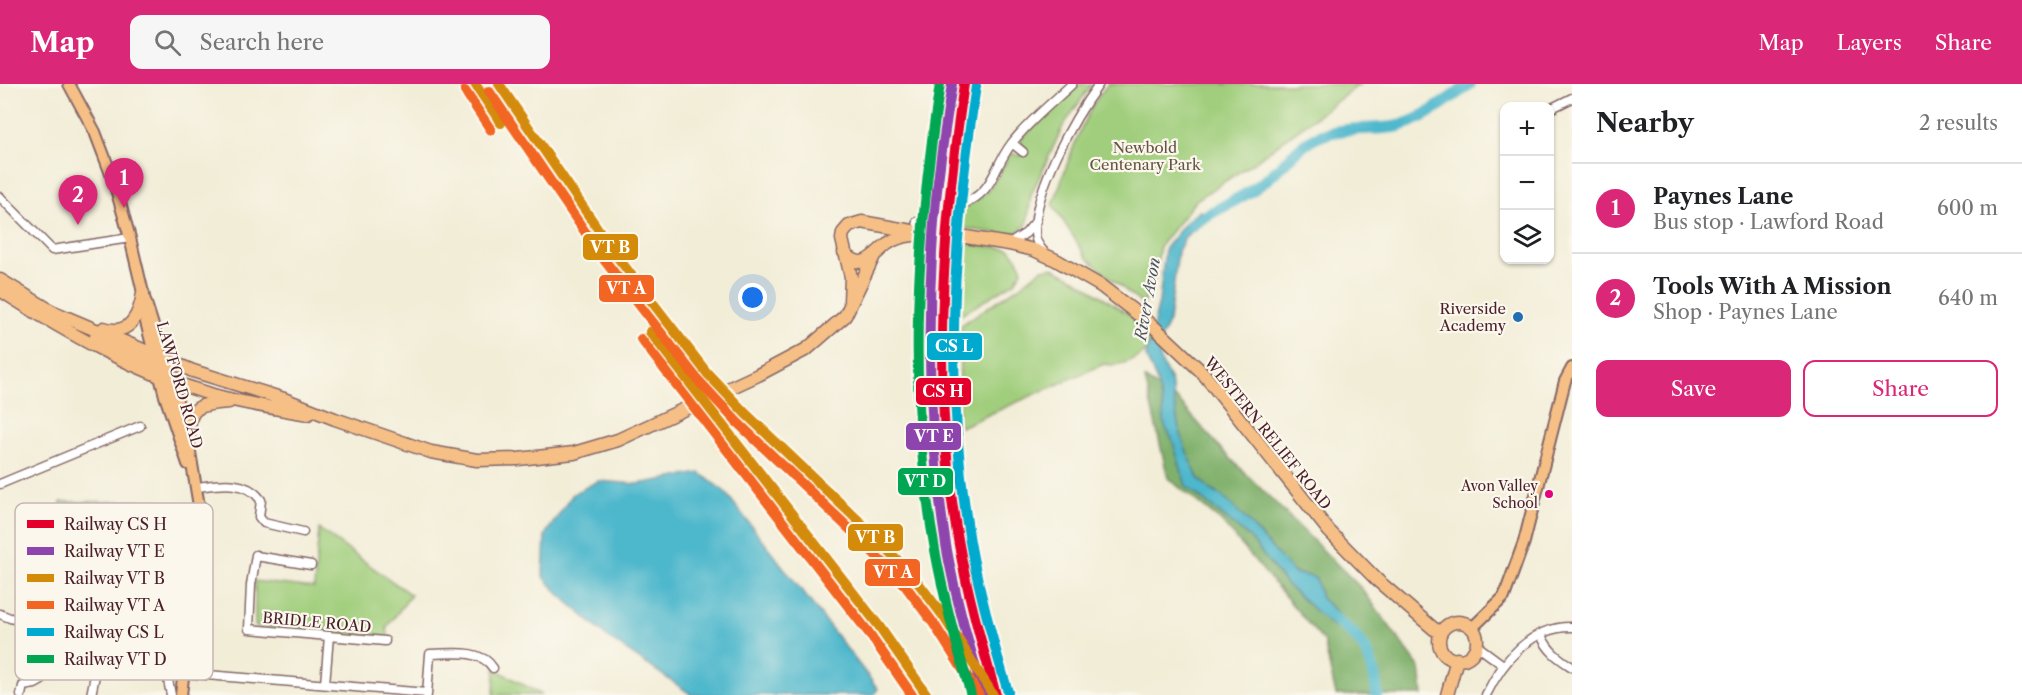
<!DOCTYPE html>
<html lang="en">
<head>
<meta charset="utf-8">
<style>
	:root { --surface:#fff; --page:#f6f6f6; --text:#202124; --muted:#757577; --line:#e0e0e0; --accent:#db2777 }
	body { margin:0; font-family:"Libre Caslon Text",serif; background:var(--page); color:var(--text) }
	.controls { position:absolute; right:18px; top:18px; display:grid; overflow:hidden; border-radius:12px; box-shadow:0 2px 4px #0004 }
	.controls button { width:54px; height:54px; display:grid; place-items:center; padding:0; border:0; border-bottom:2px solid var(--line); background:var(--surface); color:var(--text); font:30px sans-serif }
	.you { position:absolute; left:753px; top:214px; width:21px; height:21px; margin:-15px; border:4px solid #fff; border-radius:50%; background:#1a73e8; box-shadow:0 0 0 9px #1a73e833 }
	.badge { display:grid; place-items:center; width:39px; height:39px; border-radius:50%; background:var(--accent); color:#fff; font-size:20px; font-weight:700 }
	.pin { position:absolute; translate:-50% -50px; filter:drop-shadow(0 2px 3px #0008) }
	.pin::after { content:''; position:absolute; top:32px; width:21px; height:18px; background:inherit; clip-path:polygon(0 0,100% 0,50% 100%) }
	.list { margin:0; padding:0; list-style:none }
	h2 { display:flex; justify-content:space-between; align-items:center; height:78px; margin:0; padding:0 24px; font-size:26px }
	h2 small { font-size:20px; font-weight:400; color:var(--muted) }
	.list li { display:grid; grid-template-columns:39px 1fr auto; gap:18px; align-items:center; box-sizing:border-box; height:90px; padding:0 24px; border-top:2px solid var(--line) }
	.list b { display:block; font-size:22px; white-space:nowrap }
	.list p { margin:0; font-size:20px; white-space:nowrap; color:var(--muted) }
	.list em { font-size:20px; font-style:normal; color:var(--muted) }
	.actions { display:flex; gap:12px; padding:18px 24px }
	.actions a { flex:1; padding:14px 0; border:2px solid var(--accent); border-radius:12px; text-align:center; font-size:21px; color:var(--accent) }
	.actions .main { background:var(--accent); color:#fff }
	.icon { flex:none; width:33px; height:33px; fill:none; stroke:currentColor; stroke-width:2; stroke-linecap:round; stroke-linejoin:round }
	.map { position:relative; flex:none; width:1572px; height:611px; overflow:hidden }
	header { display:flex; align-items:center; gap:36px; box-sizing:border-box; height:84px; padding:0 30px; background:var(--accent); color:#fff }
	header strong { font-size:28px }
	nav { display:flex; gap:33px; margin-inline-start:auto; font-size:21px }
	.search { width:420px; height:54px; background:var(--page); display:flex; align-items:center; gap:15px; box-sizing:border-box; padding:0 21px; border-radius:12px; color:var(--muted); font-size:22px }
	main { display:flex }
	aside { flex:1; background:var(--surface) }
	.map>svg:first-child { display:block }
</style>
</head>
<body>
<header>
<strong>Map</strong>
<div class="search"><svg class="icon" aria-label="search" viewBox="0 0 24 24"><circle cx="10" cy="10" r="6"/><path d="M15 15l6 6"/></svg>Search here</div>
<nav><a>Map</a><a>Layers</a><a>Share</a></nav>
</header>
<main>
<div class="map">
<svg width="1572" height="611" viewBox="0 0 1572 611">
	<rect width="100%" height="100%" fill="#fbf7ec"/>
	<filter id="ink" filterUnits="userSpaceOnUse"><feTurbulence type="fractalNoise" baseFrequency=".0167" numOctaves="2"/><feDisplacementMap in="SourceGraphic" scale="12" xChannelSelector="R" yChannelSelector="G"/><feConvolveMatrix kernelMatrix="1 2 1 2 8 2 1 2 1" color-interpolation-filters="sRGB"/></filter>
	<filter id="wash" filterUnits="userSpaceOnUse"><feTurbulence type="fractalNoise" baseFrequency=".008" numOctaves="4" result="noise"/><feDisplacementMap in="SourceGraphic" scale="24" xChannelSelector="R" yChannelSelector="G"/><feGaussianBlur stdDeviation="1.35" result="paint"/><feColorMatrix in="noise" values="0 0 0 0 0 0 0 0 0 0 0 0 0 0 0 0 0 1.4 0 .05"/><feComposite in="paint" operator="in"/></filter>
	<g filter="url(#wash)">
		<rect width="100%" height="100%" fill="#f2edd7"/>
		<path fill="#a0ce7c" stroke="#757654" stroke-width="1.5" d="M1078 0H1092L1063 42 1031 111 1027 140 1016 149 1010 151 954 143V128C990 112 992 103 1011 69L1020 72 1025 66 1021 61V55Z
			M1108 0H1360L1253 79 1196 116 1160 162 1155 193 1143 221 1087 174 1053 121C1067 82 1081 31 1108 0Z
			M951 157 1010 165 1019 177 1022 186 1015 198 948 239Z
			M1053 184 1077 196 1145 241 1150 251 1147 267C1133 277 1120 283 1104 280L958 344 961 241 1019 203 1042 185Z
			M158 417 160 440H192L188 488 159 485 154 535 146 534 144 553 54 535 61 418Z
			M319 445 411 511 387 543 388 553 255 542V497L314 504Z
			M495 585 542 611H494Z"/>
		<path fill="#80b16c" stroke="#65684c" stroke-width="1.5" d="M1145 295 1177 315 1222 366 1362 505 1420 584 1423 611H1336L1324 558 1222 438 1168 394Z"/>
		<path fill="#4eb7cc" stroke="#4c6b7c" stroke-width="1.5" d="M1200 127 1205 138 1186 152 1178 167 1169 237 1158 261 1160 276 1171 297 1178 340 1185 363 1198 394 1211 406 1222 412 1244 433 1293 488C1301 492 1310 490 1316 495L1321 514 1339 530 1333 543 1286 500 1250 454 1186 402 1172 355 1165 343 1162 317 1156 295 1146 273 1159 218 1165 164 1188 136Z
			M700 389 725 408 878 605 873 611H692L607 553 559 510 543 492 545 451 573 410 598 397 638 400Z"/>
		<g fill="none" stroke-linecap="round" stroke-linejoin="round">
			<path stroke="#4eb7cc" stroke-width="12" d="M1191 141C1214 125 1241 116 1262 99 1283 84 1297 60 1322 51 1348 42 1374 47 1399 42 1425 35 1448 15 1470 0
				M1324 527C1334 536 1345 542 1354 551 1369 565 1376 591 1377 611"/>
		</g>
	</g>
	<g filter="url(#ink)">
		<g fill="none" stroke-linecap="round" stroke-linejoin="round">
			<g stroke="#856767" stroke-width="11">
				<path id="minor" d="M1550 25 1572 14
					M1012 59 1023 68
					M0 113 52 166 130 154
					M957 123C997 107 990 88 1012 59 1029 37 1052 19 1072 0
					M917 138 928 133
					M1009 160 1026 149 1036 137
					M1045 169C1040 164 1035 156 1035 149 1034 105 1074 34 1099 0
					M0 400 140 342
					M197 403C220 400 246 395 261 416L259 433 264 439 303 448
					M256 471 251 501 249 545 385 557
					M256 472 311 481
					M0 530 10 534 49 542 154 561 174 586 182 589 427 609
					M1541 551C1548 567 1558 574 1572 583
					M154 561 177 562 188 557
					M1476 561 1503 581
					M164 576 171 611
					M325 600 329 552
					M21 611 23 602 35 600 42 596 49 542
					M91 611 103 552
					M427 611 430 570C450 570 481 564 493 584
					M1486 611C1502 578 1531 542 1572 543"/>
			</g>
			<g stroke="#856767" stroke-width="14">
				<path id="major" d="M69 0 95 48 114 98 130 154 144 213 177 317 189 362 199 422V456L181 611
					M145 234 165 312 188 380
					M1472 544 1504 513 1524 458 1565 297 1572 284"/>
			</g>
			<g stroke="#856767" stroke-width="15">
				<path id="highway" d="M966 153 1009 160 1034 166 1056 176 1101 202 1152 241 1203 289 1329 447 1377 496 1434 545 1441 548
					M844 168C862 189 872 172 887 160 895 154 903 152 913 151
					M0 196 51 227 193 287 284 315 335 335 431 368 477 376 518 375 574 369 618 356 758 291 807 265 845 232 873 174
					M0 206C67 249 136 288 213 311 244 320 276 324 308 330
					M850 217 851 193 842 155 843 149 849 142 862 138 923 149
					M104 244C130 253 140 230 143 209
					M96 253 154 279
					M189 362C187 326 192 320 229 318
					M1439 557a19 19 0 1 1 38 0a19 19 0 1 1-38 0Z
					M1447 611 1457 575"/>
			</g>
			<use href="#minor" stroke="#fff" stroke-width="8"/>
			<use href="#major" stroke="#f5bf86" stroke-width="10"/>
			<use href="#highway" stroke="#f5bf86" stroke-width="12"/>
			<g stroke="#4a1f2b" stroke-width="4.5">
				<path id="rail" d="M968 0C936 163 933 336 972 498 976 515 979 534 984 551 991 571 999 591 1006 611
					M942 379C949 458 967 535 988 611"/>
			</g>
			<use href="#rail" stroke="#fbf7ec" stroke-width="2" stroke-dasharray="7" stroke-linecap="butt"/>
			<g stroke="#856767" stroke-width="11" stroke-linecap="butt">
				<path id="minor-bridge" d="M928 133 957 123"/>
			</g>
			<g stroke="#856767" stroke-width="15" stroke-linecap="butt">
				<path id="highway-bridge" d="M923 149 966 153"/>
			</g>
			<use href="#minor-bridge" stroke="#fff" stroke-width="8"/>
			<use href="#highway-bridge" stroke="#f5bf86" stroke-width="12"/>
			<g stroke="#fbf7ec" stroke-width="15">
				<path id="rail-1" d="M964 0C941 154 931 307 959 461 968 512 982 561 996 611"/>
			</g>
			<g stroke="#fbf7ec" stroke-width="15">
				<path id="rail-2" d="M952 0C944 51 936 102 933 153 926 256 930 359 946 461 955 512 969 562 984 611"/>
			</g>
			<g stroke="#fbf7ec" stroke-width="15">
				<path id="rail-3" d="M475 0 501 39
					M499 0 615 170 707 289 745 329 863 441 913 492 944 533 993 611
					M650 248 879 542 927 611"/>
			</g>
			<g stroke="#fbf7ec" stroke-width="15">
				<path id="rail-4" d="M465 7 491 46
					M489 7 605 177 698 296 737 338 855 450 904 500 934 540 979 611
					M641 255 869 549 912 611"/>
			</g>
			<g stroke="#fbf7ec" stroke-width="15">
				<path id="rail-5" d="M976 2C952 157 944 302 970 458 979 509 993 558 1008 608"/>
			</g>
			<g stroke="#fbf7ec" stroke-width="15">
				<path id="rail-6" d="M940 0C916 154 907 311 935 466 944 515 957 563 971 611"/>
			</g>
			<use href="#rail-1" stroke="#e4002b" stroke-width="10"/>
			<use href="#rail-2" stroke="#8e44ad" stroke-width="10"/>
			<use href="#rail-3" stroke="#d48b09" stroke-width="10"/>
			<use href="#rail-4" stroke="#f26522" stroke-width="10"/>
			<use href="#rail-5" stroke="#00a9ce" stroke-width="10"/>
			<use href="#rail-6" stroke="#00a651" stroke-width="10"/>
		</g>
	</g>
	<circle fill="#1f6fb2" stroke="#fbf7ec" stroke-width="2" cx="1518" cy="233" r="6"/>
	<circle fill="#e5007d" stroke="#fbf7ec" stroke-width="2" cx="1549" cy="410" r="5"/>
	<g text-anchor="middle" dominant-baseline="central" stroke-width="4.5" stroke-linejoin="round" paint-order="stroke">
		<g font-size="14" fill="#4a1f2b" stroke="#fbf7ec" text-anchor="end">
			<text x="1538" y="402">Avon Valley<tspan x="1538" dy="17">School</tspan></text>
		</g>
		<g font-size="15" fill="#645443" stroke="#fbf7ec">
			<text x="1145" y="63">Newbold<tspan x="1145" dy="17">Centenary Park</tspan></text>
		</g>
		<g font-size="15" fill="#4a1f2b" stroke="#fbf7ec" text-anchor="end">
			<text x="1506" y="224">Riverside<tspan x="1506" dy="17">Academy</tspan></text>
		</g>
		<g font-size="15" fill="#4a1f2b" stroke="#fbf7ec">
			<text transform="translate(180 301) rotate(74)">LAWFORD ROAD</text>
			<text transform="translate(1268 349) rotate(51)">WESTERN RELIEF ROAD</text>
			<text transform="translate(317 538) rotate(5)">BRIDLE ROAD</text>
		</g>
		<g font-size="16" font-style="italic" fill="#4b5463" stroke="#fbf7ec">
			<text transform="translate(1147 215) rotate(-80)">River Avon</text>
		</g>
	</g>
	<rect x="15" y="419" width="198" height="177" rx="9" fill="#fbf7ec" stroke="#c6b6b2" stroke-width="1.5"/>
	<rect x="27" y="436" width="27" height="8" fill="#e4002b"/>
	<rect x="27" y="463" width="27" height="8" fill="#8e44ad"/>
	<rect x="27" y="490" width="27" height="8" fill="#d48b09"/>
	<rect x="27" y="517" width="27" height="8" fill="#f26522"/>
	<rect x="27" y="544" width="27" height="8" fill="#00a9ce"/>
	<rect x="27" y="571" width="27" height="8" fill="#00a651"/>
	<g font-size="16" fill="#4a1f2b">
		<text x="64" y="446">Railway CS H</text>
		<text x="64" y="473">Railway VT E</text>
		<text x="64" y="500">Railway VT B</text>
		<text x="64" y="527">Railway VT A</text>
		<text x="64" y="554">Railway CS L</text>
		<text x="64" y="581">Railway VT D</text>
	</g>
	<g stroke="#fbf7ec" stroke-width="2">
		<rect x="582" y="149" width="57" height="28" rx="6" fill="#d48b09"/>
		<rect x="598" y="190" width="57" height="29" rx="6" fill="#f26522"/>
		<rect x="926" y="248" width="57" height="29" rx="6" fill="#00a9ce"/>
		<rect x="915" y="293" width="57" height="29" rx="6" fill="#e4002b"/>
		<rect x="905" y="338" width="57" height="29" rx="6" fill="#8e44ad"/>
		<rect x="897" y="383" width="57" height="29" rx="6" fill="#00a651"/>
		<rect x="847" y="439" width="57" height="29" rx="6" fill="#d48b09"/>
		<rect x="864" y="474" width="57" height="29" rx="6" fill="#f26522"/>
	</g>
	<g font-size="16" text-anchor="middle" font-weight="bold" fill="#fff">
		<text x="610" y="169">VT B</text>
		<text x="626" y="210">VT A</text>
		<text x="954" y="268">CS L</text>
		<text x="943" y="313">CS H</text>
		<text x="934" y="358">VT E</text>
		<text x="925" y="403">VT D</text>
		<text x="875" y="459">VT B</text>
		<text x="893" y="494">VT A</text>
	</g>
</svg>
<div class="controls">
<button>+</button>
<button>−</button>
<button><svg class="icon" aria-label="layers" viewBox="0 0 24 24"><path d="M12 4l9 5-9 5-9-5zM3 14l9 5 9-5"/></svg></button>
</div>
<div class="you"></div>
<div class="pin badge" style="left:124px;top:124px">1</div>
<div class="pin badge" style="left:78px;top:141px">2</div>
</div>
<aside>
<h2>Nearby<small>2 results</small></h2>
<ul class="list">
<li><span class="badge">1</span><div><b>Paynes Lane</b><p>Bus stop · Lawford Road</p></div><em>600 m</em></li>
<li><span class="badge">2</span><div><b>Tools With A Mission</b><p>Shop · Paynes Lane</p></div><em>640 m</em></li>
</ul>
<div class="actions"><a class="main">Save</a><a>Share</a></div>
</aside>
</main>
</body>
</html>
